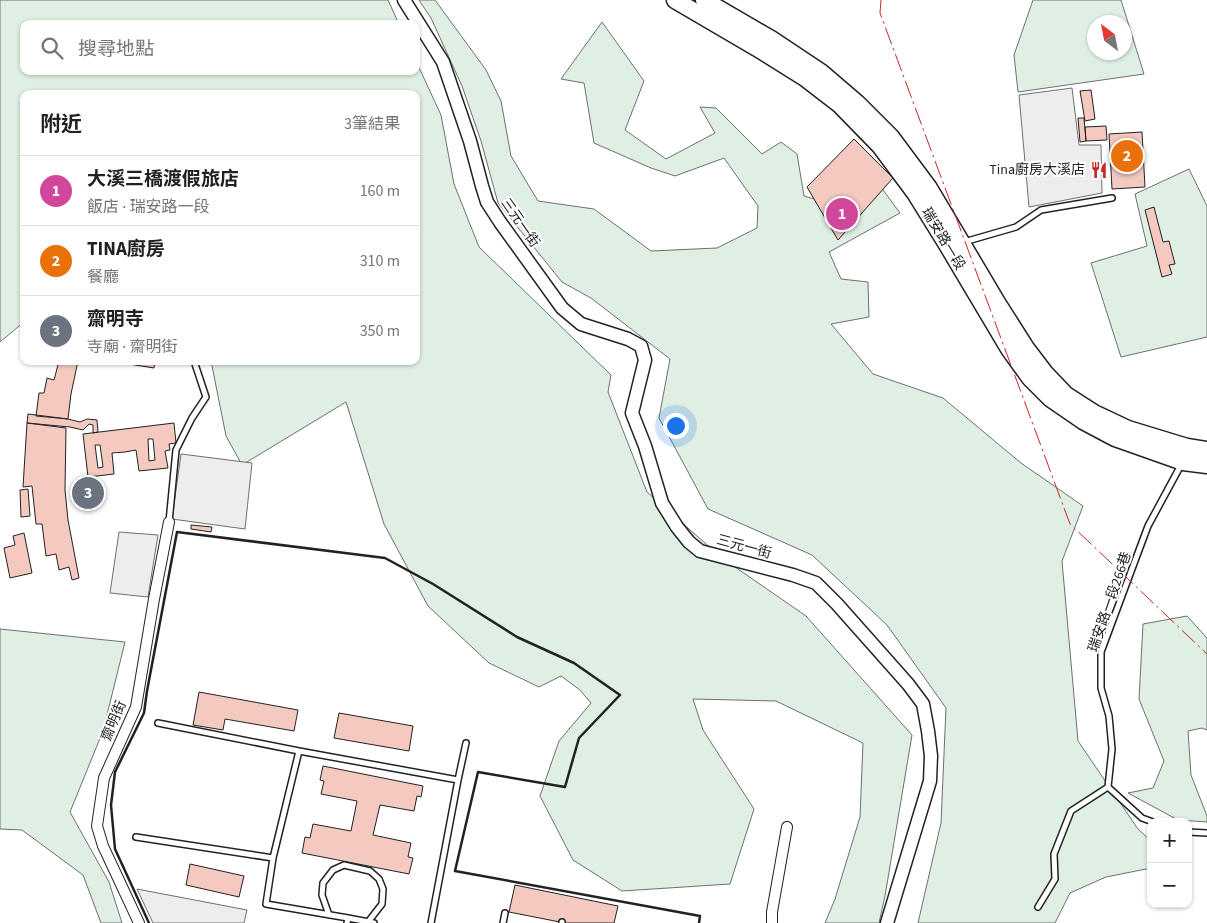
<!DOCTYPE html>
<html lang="zh-TW">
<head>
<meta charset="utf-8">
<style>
	:root { --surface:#fff; --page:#f6f6f6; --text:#202124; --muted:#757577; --line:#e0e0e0; --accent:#c62828 }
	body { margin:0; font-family:"Source Sans 3","Noto Sans TC",sans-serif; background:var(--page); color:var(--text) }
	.controls { position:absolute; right:15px; bottom:15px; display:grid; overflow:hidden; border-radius:10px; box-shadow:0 1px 4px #0004 }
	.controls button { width:45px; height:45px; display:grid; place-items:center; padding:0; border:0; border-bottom:1px solid var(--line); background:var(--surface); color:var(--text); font:25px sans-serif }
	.compass { position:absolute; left:1087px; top:15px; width:45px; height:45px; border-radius:50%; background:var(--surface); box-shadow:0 1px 4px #0004; rotate:328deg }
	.you { position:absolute; left:675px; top:425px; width:18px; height:18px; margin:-12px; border:4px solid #fff; border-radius:50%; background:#1a73e8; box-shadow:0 0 0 8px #1a73e833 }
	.badge { display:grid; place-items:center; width:32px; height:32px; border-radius:50%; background:var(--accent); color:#fff; font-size:16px; font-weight:700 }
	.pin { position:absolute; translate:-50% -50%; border:2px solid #fff; box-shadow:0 1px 5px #0006 }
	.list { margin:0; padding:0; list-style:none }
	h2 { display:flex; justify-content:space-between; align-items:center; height:65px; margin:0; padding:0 20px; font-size:21px }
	h2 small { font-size:16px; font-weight:400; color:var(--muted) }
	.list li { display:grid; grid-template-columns:32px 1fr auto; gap:15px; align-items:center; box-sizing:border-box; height:70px; padding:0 20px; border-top:1px solid var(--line) }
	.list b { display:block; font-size:19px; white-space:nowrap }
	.list p { margin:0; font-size:16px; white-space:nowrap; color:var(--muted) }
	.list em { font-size:16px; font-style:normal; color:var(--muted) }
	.icon { flex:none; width:28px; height:28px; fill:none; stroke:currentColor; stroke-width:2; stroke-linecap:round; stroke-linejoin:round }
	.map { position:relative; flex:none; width:1207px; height:923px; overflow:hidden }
	.search { position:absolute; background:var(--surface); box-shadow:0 1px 4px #0004; left:20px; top:20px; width:400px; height:55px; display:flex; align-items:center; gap:12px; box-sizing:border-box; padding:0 18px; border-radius:10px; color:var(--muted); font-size:19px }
	.panel { position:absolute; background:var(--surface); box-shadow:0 1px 4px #0004; left:20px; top:90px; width:400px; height:275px; border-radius:10px }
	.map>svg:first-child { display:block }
</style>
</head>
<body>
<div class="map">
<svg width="1207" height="923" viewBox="0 0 1207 923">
	<rect width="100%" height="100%" fill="#fff"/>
	<path fill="#e0efe3" stroke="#6f6f6f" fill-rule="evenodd" d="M0 0H388L399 24H24V71H416V61L441 115 454 184 479 247 611 375 608 392 647 492 722 558 806 616 912 735 885 896 879 923H825L835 899 860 817 863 743 776 701 693 699 703 730 754 809 730 884 622 891 573 860 540 796 559 741 591 703 580 690 561 676 539 687 489 663 428 606 384 524 346 402 242 465 226 436 211 361H416V94H24V322L0 342Z
		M419 0H435L486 70 501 101 511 156 538 201 594 209 651 251 717 248 757 228 758 206 724 158 675 176 651 168 594 143 584 83 561 79 602 22 644 81 625 130 666 159 715 133 700 107 716 108 762 154 781 142 797 154 804 196 818 200 861 160 900 213 829 252 841 279 868 282 869 317 831 324 873 374 943 398 1021 463 1083 506 1062 561 1078 741 1138 829 1151 841V868L1106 877 1070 893 1055 923H918L941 823 946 708 887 625 812 555 708 509 659 418 670 359 591 298 562 282 498 203 481 141 462 86 431 18Z
		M1033 0H1121L1144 74 1018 92 1014 55ZM1094 22H1124V52H1094Z
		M1189 169 1207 206V337L1121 357 1091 263 1147 246 1135 194Z
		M1187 616 1207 638V730L1202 728 1188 731 1191 775 1207 816V822L1178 820 1128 793 1153 788 1164 761 1139 699 1143 624Z
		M0 629 125 642 103 731 70 812 109 882 122 923H101L83 875 22 830 0 829Z"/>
	<path fill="#ededed" stroke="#6f6f6f" d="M1072 88 1079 145H1101L1102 193 1029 207 1019 95Z
		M181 454 252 463 245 529 172 519Z
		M119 532 158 535 148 597 110 593Z
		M137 889 247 910 244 923H153Z"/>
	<path fill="#f3c9c0" stroke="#222" fill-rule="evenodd" d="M1091 90 1095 119 1085 121 1080 91Z
		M1078 118H1084L1086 141 1080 142Z
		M1106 126 1107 140 1086 141 1085 127Z
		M1142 132 1145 187 1112 189 1109 134Z
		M854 139 893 178 838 240 807 187Z
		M1154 207 1163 242 1169 241 1175 264 1169 265 1172 274 1162 277 1145 210Z
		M59 361H78L71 394 68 419 36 416 39 393H44L47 378 54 380Z
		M110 361H171L170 364 155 361 154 368Z
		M28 414 68 419 80 422 87 419 97 420 98 432 93 433V425L89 424 83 430 70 427 27 423Z
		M27 423 66 428 65 490 68 520 79 578 72 580 69 567 59 570 56 554 46 556 42 524H36L32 486 23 487Z
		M174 423 176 443 169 444 170 450 165 451 168 468 139 471 136 450 125 452 112 453 114 474 88 477 83 434ZM148 439H153L155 460 149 461ZM95 445H100L103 467 98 468Z
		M28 489 30 516 21 517 20 490Z
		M191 525 212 527 211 532 191 529Z
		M24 533 32 573 10 578 4 548 15 545 13 536Z
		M199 692 298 710 294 731 225 719 223 730 193 725Z
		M339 713 413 726 409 751 334 738Z
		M323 766 423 786 421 797 417 796 414 811 380 805 373 835 411 843 408 857 413 858 409 874 302 853 305 837 310 838 313 824 351 831 357 801 321 794 324 781 320 780Z
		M190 864 244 876 239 897 186 885Z
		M515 885 618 906 614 923H565L509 912Z"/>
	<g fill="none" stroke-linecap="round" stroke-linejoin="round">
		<g stroke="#222" stroke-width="8">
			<path id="service" d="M964 242 1016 227 1041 210 1112 198
				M169 522 176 450 192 418 206 397 194 361
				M158 723 299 751
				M1108 787 1142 818 1153 822
				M1188 832 1207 833
				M136 837 273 858 266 904 348 918
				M273 858 299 751 458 780 466 743
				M1038 907 1055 879 1054 854 1071 811 1108 787 1112 749 1109 716 1101 688V652L1148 526 1181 465
				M329 915 322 895 323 883 333 870 344 865 370 871 379 879 383 889 382 904 368 922
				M347 923 348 918 374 923
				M431 923 458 780
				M503 923 505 913
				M562 923V922"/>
		</g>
		<g stroke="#222" stroke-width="12">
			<path id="minor" d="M139 923 103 846 97 826 104 778 136 707 154 599 169 522
				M772 923V912L787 827"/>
		</g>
		<g stroke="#222" stroke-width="15">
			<path id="tertiary" d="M404 0 443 62 470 141 482 186 487 202 500 222 562 308 581 324 628 339 641 346 645 360 632 413 645 446 662 503 677 527 689 542 700 551 793 575 816 583 837 604 908 684 923 704 928 731 931 756 930 781 887 923"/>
		</g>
		<g stroke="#222" stroke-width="19">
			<path id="primary" d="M675 0 757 48 805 78 840 105 880 146 915 193 946 243 1009 349 1030 378 1051 399 1083 421 1115 438 1183 462 1207 465
				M704 0 771 39 822 73 857 103 891 137 929 188 998 304 1026 348 1045 373 1066 395 1094 413 1128 429 1187 447 1207 450"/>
		</g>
		<use href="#service" stroke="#fff" stroke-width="5"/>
		<use href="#minor" stroke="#fff" stroke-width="10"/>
		<use href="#tertiary" stroke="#fff" stroke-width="12"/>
		<use href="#primary" stroke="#fff" stroke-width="16"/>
		<path stroke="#222" stroke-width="2.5" d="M149 923 115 849 111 805 115 772 144 713 147 691 177 532 385 558 433 584 517 637 574 663 620 695 579 738 565 787 478 772 455 871 700 916 699 923"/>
		<path stroke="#c62828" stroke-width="1" stroke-dasharray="18 4 2.5 4" stroke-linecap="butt" d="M881 0 880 13 1070 524 1207 654"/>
	</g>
	<defs>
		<g id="restaurant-bare" transform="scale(1.35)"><path d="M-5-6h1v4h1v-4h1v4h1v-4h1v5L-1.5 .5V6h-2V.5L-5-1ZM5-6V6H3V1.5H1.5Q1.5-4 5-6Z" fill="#c62828" stroke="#fff" stroke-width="2.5" paint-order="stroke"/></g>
	</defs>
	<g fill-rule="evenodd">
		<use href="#restaurant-bare" x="1099" y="170"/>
	</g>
	<g text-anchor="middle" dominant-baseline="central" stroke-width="4" stroke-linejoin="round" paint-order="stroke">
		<g font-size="14" fill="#222" stroke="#fff" text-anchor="end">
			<text x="1085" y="170">Tina廚房大溪店</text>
		</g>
		<g font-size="14" fill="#222" stroke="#fff">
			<text transform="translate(520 223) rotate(55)">三元一街</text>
			<text transform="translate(943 239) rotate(59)">瑞安路一段</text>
			<text transform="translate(744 547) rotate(15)">三元一街</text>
			<text transform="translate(1110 602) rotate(-71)">瑞安路一段266巷</text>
			<text transform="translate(114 721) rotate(-67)">齋明街</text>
		</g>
	</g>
</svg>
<div class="controls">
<button>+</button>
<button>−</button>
</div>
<svg class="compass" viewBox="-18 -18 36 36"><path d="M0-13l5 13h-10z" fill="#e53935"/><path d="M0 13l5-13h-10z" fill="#757577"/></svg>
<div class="you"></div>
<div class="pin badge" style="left:842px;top:214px;background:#d1479c">1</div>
<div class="pin badge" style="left:1127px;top:156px;background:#e8710a">2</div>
<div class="pin badge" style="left:88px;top:493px;background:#6b7280">3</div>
<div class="search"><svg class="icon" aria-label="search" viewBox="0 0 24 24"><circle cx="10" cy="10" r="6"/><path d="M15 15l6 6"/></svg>搜尋地點</div>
<section class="panel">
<h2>附近<small>3筆結果</small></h2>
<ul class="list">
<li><span class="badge" style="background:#d1479c">1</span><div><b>大溪三橋渡假旅店</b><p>飯店 · 瑞安路一段</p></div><em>160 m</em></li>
<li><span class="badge" style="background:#e8710a">2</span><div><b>TINA廚房</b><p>餐廳</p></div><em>310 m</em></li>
<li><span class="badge" style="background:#6b7280">3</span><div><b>齋明寺</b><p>寺廟 · 齋明街</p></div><em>350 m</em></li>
</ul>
</section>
</div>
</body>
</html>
